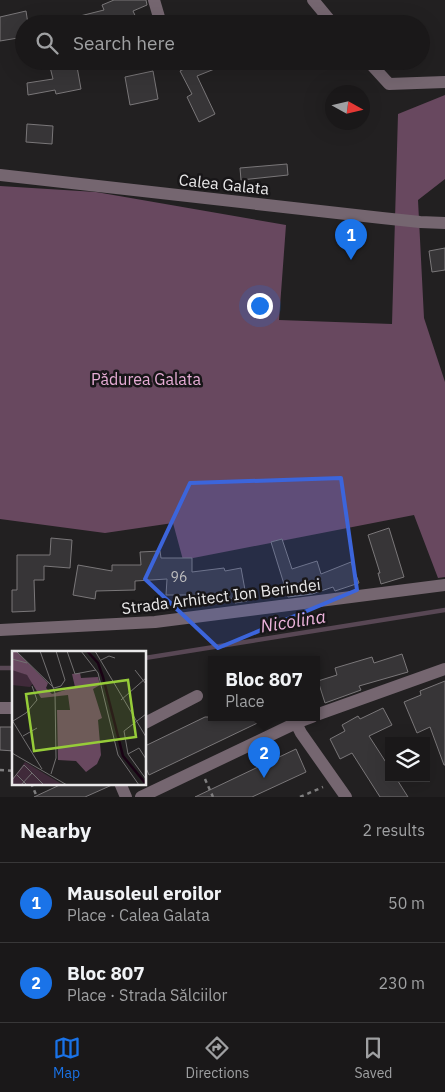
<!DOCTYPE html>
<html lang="en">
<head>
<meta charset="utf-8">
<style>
	:root { --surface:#1a1819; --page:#232122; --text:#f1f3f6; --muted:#9fa0a2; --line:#383738; --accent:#1a73e8 }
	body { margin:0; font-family:"IBM Plex Sans",sans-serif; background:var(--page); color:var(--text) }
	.controls { position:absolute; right:15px; bottom:15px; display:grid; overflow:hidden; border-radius:0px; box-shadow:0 5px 20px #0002 }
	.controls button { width:45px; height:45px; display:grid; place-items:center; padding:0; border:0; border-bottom:1px solid var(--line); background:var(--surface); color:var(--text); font:25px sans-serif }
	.compass { position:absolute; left:325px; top:85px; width:45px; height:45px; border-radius:50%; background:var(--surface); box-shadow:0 5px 20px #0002; rotate:98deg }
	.you { position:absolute; left:259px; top:305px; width:18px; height:18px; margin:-12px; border:4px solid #fff; border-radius:50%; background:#1a73e8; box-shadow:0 0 0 8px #1a73e833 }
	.badge { display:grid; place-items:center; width:32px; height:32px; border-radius:50%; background:var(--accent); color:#fff; font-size:16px; font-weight:700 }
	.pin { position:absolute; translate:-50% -41px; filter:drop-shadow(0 1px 2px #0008) }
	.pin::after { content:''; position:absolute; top:26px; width:18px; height:15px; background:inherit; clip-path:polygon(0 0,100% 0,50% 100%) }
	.popup { position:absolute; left:208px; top:656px; width:112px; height:65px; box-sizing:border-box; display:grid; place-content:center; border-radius:0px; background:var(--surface); filter:drop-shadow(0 1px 4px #0005); font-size:16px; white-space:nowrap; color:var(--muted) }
	.popup b { font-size:19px; color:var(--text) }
	.popup::after { content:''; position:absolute; left:50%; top:100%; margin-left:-10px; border:10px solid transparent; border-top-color:var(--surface) }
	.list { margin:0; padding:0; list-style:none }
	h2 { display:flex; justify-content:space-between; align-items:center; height:65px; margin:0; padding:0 20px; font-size:21px }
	h2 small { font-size:16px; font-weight:400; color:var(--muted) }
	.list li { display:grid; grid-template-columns:32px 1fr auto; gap:15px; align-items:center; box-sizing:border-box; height:80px; padding:0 20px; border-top:1px solid var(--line) }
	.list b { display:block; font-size:19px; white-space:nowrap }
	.list p { margin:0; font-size:16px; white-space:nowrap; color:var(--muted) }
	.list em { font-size:16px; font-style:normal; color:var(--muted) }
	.icon { flex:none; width:28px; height:28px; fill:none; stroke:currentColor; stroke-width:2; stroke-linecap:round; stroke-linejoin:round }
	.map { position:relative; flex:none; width:445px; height:797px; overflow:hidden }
	.search { position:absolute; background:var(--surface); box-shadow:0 5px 20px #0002; left:15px; right:15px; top:15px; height:55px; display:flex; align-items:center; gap:12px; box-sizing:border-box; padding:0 18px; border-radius:28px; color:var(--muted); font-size:19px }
	.sheet { height:225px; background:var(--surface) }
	nav { display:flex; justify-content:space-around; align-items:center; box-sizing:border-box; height:70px; border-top:1px solid var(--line); background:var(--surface); font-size:14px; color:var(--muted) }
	nav a { display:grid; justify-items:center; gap:2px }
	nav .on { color:var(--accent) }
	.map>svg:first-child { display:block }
</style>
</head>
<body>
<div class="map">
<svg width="445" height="797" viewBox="0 0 445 797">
	<rect width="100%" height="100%" fill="#222021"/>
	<path fill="#68485f" d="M445 95V179L418 200 424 318 445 382V577L438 578 414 515 183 560 173 523 105 533 0 519V186L96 192 286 225 279 320 392 324 398 114Z"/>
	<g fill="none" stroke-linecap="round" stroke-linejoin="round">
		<path stroke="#584754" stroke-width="4.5" d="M145 658 445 610
			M0 668H14"/>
	</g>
	<path fill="#373537" stroke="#7a7779" d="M114 0H146L147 5 133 11 139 24H65L64 20 104 10 102 5Z
		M26 11 28 24H24V37L0 41V17Z
		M58 61H76L81 89 56 94 55 90 28 95 27 83 53 79 49 63Z
		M200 61 232 62 197 76 215 114 199 122 187 97 192 94 180 71Z
		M153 71 158 99 130 105 125 77Z
		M27 124 53 126 52 144 26 142Z
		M287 164 288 175 241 180 240 168Z
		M445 248V270L432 272 429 251Z
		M389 528 404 577 381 584 378 573H380L368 535Z
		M51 538 72 540 70 568 44 566V580H34L35 611 12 612V590H17V555H50Z
		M282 539 292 569 317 561 321 574 351 562 359 583 335 591 333 587 312 594 288 597 271 542Z
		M160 551 161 558H192V572L224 568 225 571 241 568 247 601 235 603 234 598 207 601 206 595H166L167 579 135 581V590L96 591 95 599 73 595 78 565 112 571V565H141L140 552Z
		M402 654 408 672 359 686 361 690 325 703 318 681 337 675 335 668 372 657 374 663Z
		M445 681V765H444L430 727 417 733 404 702 421 695 420 691Z
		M383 708 392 725 369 736 389 767V778H396L408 797H380L352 753 340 759 330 739 345 731 342 725 358 716 360 719Z
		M205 717H270L149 775 145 766V746Z
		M0 727H14V751L0 750Z
		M296 749 306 772 252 797H195Z
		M64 783H112V785L85 797H34Z"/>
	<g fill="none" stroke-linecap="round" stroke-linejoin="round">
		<path stroke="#7f7e7f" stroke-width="2.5" stroke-dasharray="4 4" stroke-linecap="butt" d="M0 770 14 771
			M205 779 213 797
			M31 783 37 797
			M300 797 323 787"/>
		<path stroke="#756670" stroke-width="12" d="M154 0 161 24
			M313 0 333 24
			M368 61 389 84 445 82
			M0 175 382 218 420 222 445 223
			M0 630 155 622 445 585
			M0 708H14
			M316 715 445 669
			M145 723 197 696
			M296 723 301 733 346 797
			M120 783 126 797
			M141 797 296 723 312 717"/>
	</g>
	<path fill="#3c65db" fill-opacity="0.2" stroke="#3c65db" stroke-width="4" stroke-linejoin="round" d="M341 478 357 590 218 648 145 579 190 483Z"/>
	<g text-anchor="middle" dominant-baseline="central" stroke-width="5" stroke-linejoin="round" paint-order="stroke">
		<g font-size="14" fill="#bdbcbd">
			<text x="179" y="577">96</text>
		</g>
		<g font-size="16" fill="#eae9ea" stroke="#181618">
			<text transform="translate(224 184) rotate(6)">Calea Galata</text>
			<text transform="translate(221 596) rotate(-7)">Strada Arhitect Ion Berindei</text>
		</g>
		<g font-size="16" fill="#e7add6" stroke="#181618">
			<text x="146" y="379">Pădurea Galata</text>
		</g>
		<g font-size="18" font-style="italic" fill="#ecb3db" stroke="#181618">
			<text transform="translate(293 621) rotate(-9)">Nicolina</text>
		</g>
	</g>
	<g transform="translate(12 651)">
		<rect width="134" height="134" fill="#222021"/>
		<path d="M0 18 15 24 22 31 18 36 0 34ZM13 111 48 132 50 134H0V129Z" fill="#402a3a"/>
		<path d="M0 0H4L36 32 34 37 40 43 63 36 60 23 68 22 69 27 86 26 88 34 81 38 90 67 86 69 89 104 85 113 74 121 64 110 46 109 45 59H58L56 44 29 47 15 24 0 19Z" fill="#68485f"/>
		<path fill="none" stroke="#190214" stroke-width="2.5" d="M75 0 86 12 91 26 111 105 134 133"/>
		<path fill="none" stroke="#727071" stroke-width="1" d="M4 0 42 37 49 35 53 29 44 0M28 0 43 42 44 107 39 123M55 0 63 23 84 19M69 0 86 22 106 104 127 134M83 0 134 86M0 8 15 12M89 9 97 5 103 7M123 19 134 33M109 49 134 27M134 63 112 80 116 103 134 128M0 69 30 118M1 70 14 62 25 49 20 35M11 85 25 77M0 102 55 134M116 103 127 97 134 108M4 123 15 134M0 129 12 114 32 134M9 134 20 122"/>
		<path fill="#96cc39" fill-opacity="0.15" stroke="#96cc39" stroke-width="2.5" d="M116 29 124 86 22 100 14 43Z"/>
		<rect width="134" height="134" fill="none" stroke="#eae9ea" stroke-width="2.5"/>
	</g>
</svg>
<div class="controls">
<button><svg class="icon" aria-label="layers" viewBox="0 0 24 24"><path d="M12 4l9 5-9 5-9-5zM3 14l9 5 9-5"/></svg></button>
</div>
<svg class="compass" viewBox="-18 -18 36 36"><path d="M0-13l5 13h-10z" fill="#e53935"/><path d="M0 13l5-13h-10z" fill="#9fa0a2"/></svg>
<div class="you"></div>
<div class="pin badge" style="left:351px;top:260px">1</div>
<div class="pin badge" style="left:264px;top:778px">2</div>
<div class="popup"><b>Bloc 807</b>Place</div>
<div class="search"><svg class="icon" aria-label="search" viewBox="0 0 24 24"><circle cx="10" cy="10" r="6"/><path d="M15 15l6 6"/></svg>Search here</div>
</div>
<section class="sheet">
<h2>Nearby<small>2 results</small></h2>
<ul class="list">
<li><span class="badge">1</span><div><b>Mausoleul eroilor</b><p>Place · Calea Galata</p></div><em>50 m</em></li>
<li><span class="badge">2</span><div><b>Bloc 807</b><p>Place · Strada Sălciilor</p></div><em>230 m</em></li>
</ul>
</section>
<nav>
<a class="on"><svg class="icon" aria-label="map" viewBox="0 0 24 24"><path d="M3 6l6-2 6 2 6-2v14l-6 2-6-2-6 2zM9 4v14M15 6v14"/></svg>Map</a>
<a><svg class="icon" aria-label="directions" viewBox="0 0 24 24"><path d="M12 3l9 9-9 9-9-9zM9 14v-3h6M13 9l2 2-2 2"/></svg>Directions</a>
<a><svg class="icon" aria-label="saved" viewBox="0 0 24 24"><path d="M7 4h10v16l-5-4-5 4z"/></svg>Saved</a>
</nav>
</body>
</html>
